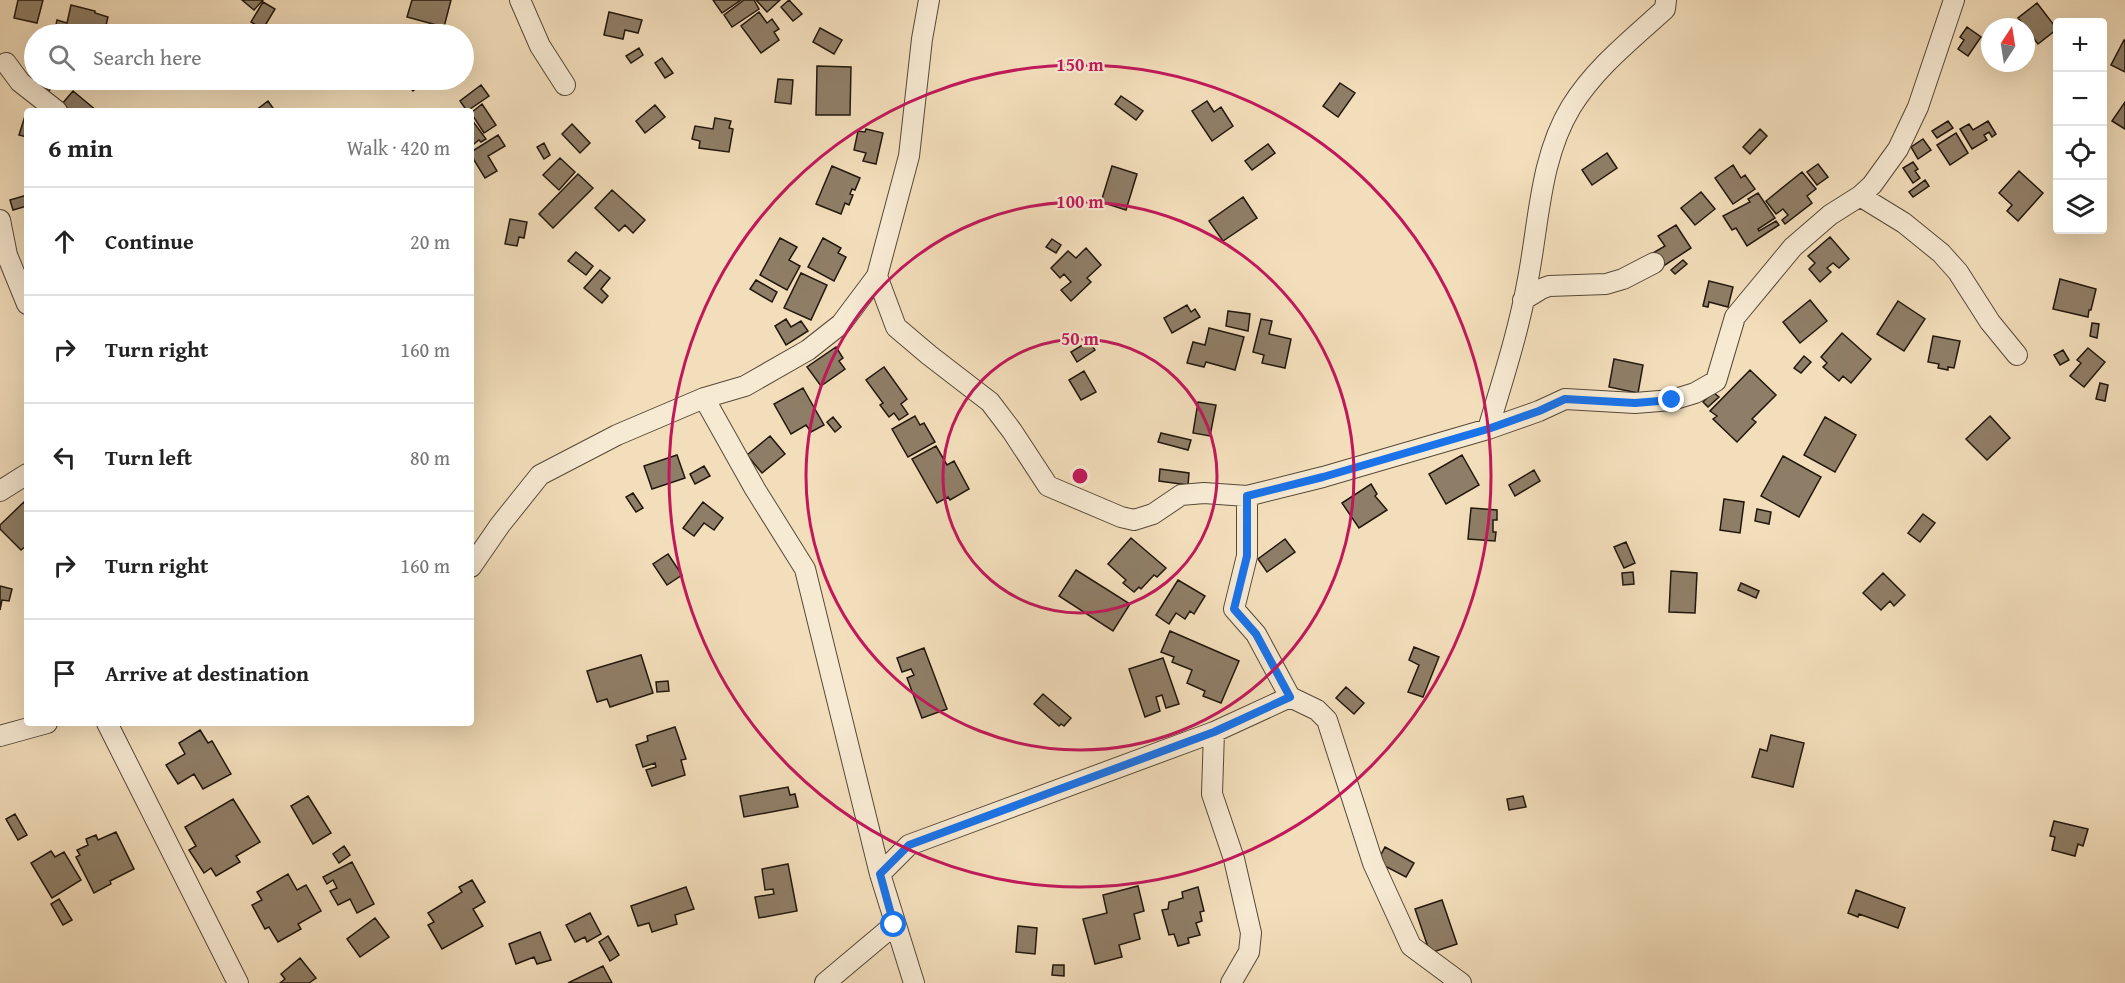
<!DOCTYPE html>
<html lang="en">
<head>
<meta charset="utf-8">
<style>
	:root { --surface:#fff; --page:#f2f2f2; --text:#222; --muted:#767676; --line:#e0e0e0 }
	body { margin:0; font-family:"Gentium Book Plus",serif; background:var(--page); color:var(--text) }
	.controls { position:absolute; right:18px; top:18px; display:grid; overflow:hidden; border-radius:6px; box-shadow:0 6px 24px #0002 }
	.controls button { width:54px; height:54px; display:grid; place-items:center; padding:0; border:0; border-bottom:2px solid var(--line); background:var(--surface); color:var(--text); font:30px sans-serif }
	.compass { position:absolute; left:1981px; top:18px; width:54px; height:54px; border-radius:50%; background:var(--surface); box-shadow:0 6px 24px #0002; rotate:12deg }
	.stop { position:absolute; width:18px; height:18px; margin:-14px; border:4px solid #1a73e8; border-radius:50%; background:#fff }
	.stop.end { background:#1a73e8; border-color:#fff; box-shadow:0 2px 6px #0008 }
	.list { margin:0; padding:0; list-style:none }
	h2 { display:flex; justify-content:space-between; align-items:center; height:78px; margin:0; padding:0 24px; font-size:26px }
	h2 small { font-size:20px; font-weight:400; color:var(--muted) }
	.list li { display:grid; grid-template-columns:39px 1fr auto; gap:18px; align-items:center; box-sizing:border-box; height:108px; padding:0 24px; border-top:2px solid var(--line) }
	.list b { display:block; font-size:22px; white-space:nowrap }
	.list em { font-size:20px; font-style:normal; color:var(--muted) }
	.icon { flex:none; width:33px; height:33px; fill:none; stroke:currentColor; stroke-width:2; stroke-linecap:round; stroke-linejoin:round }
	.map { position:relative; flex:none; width:2125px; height:983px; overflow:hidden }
	.search { position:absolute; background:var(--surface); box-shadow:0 6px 24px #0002; left:24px; top:24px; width:450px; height:66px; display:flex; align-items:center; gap:15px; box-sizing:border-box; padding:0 21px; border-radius:33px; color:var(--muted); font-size:22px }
	.panel { position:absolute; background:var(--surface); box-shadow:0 6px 24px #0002; left:24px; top:108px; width:450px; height:618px; border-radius:6px }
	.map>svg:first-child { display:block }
</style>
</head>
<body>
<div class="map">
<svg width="2125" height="983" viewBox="0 0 2125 983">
	<rect width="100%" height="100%" fill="#f3debb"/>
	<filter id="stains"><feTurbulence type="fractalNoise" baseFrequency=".00333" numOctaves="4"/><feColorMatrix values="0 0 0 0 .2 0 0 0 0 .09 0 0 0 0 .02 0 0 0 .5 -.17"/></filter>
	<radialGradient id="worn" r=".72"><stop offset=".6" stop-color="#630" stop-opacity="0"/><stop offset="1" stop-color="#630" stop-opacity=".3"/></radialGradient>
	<path fill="#8f7e67" stroke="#22170d" stroke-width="1.5" d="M18 0H43L37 23 14 18Z
		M242 0H263L254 10Z
		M412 0H451L444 27 407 17Z
		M713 0H741L722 13Z
		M744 0H754L759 9 732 27 724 15Z
		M756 0H780L767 12Z
		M789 0 802 14 793 21 781 7Z
		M263 2 275 9 263 29 251 22Z
		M2037 3 2057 29 2038 44 2018 18Z
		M71 5 95 11V13L108 17 104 34H54L57 20 67 23Z
		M609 12 642 20 638 33 625 30 623 39 604 35Z
		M759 12 767 23 772 19 779 29 774 32 779 40 761 53 741 26Z
		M117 27 139 33 138 34H115Z
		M1967 27 1981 37 1968 56 1958 49 1964 40 1960 37Z
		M820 28 842 40 834 54 813 42Z
		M2124 40H2125V72L2111 65Z
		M639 48 643 55 631 63 626 56Z
		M662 58 673 73 665 78 655 63Z
		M817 66 851 67 850 115H816Z
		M778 79 793 80 791 104 775 102Z
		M35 80H58L49 91Z
		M407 80H423L425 81 413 91 405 81Z
		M1340 83 1355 93 1338 117 1323 106Z
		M481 85 489 96 467 111 460 101Z
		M73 91 97 111H70L62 104Z
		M1121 96 1143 111 1136 120 1115 104Z
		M268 101 275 111H255Z
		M1207 101 1214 112 1221 107 1233 126 1212 141 1192 111Z
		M2125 102V129L2112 121Z
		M482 104 496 125 484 133 471 113Z
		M655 105 665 117 645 133 636 121Z
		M25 116H27V137L19 135Z
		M715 118 731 121 729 128 733 129 729 152 699 148 700 141 692 139 695 126 713 129Z
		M472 120 486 139 481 142 479 140 474 144 471 140Z
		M1948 121 1953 128 1937 138 1932 131Z
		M1988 121 1996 134 1992 137 1989 132 1984 135 1987 140 1972 149 1960 129 1969 124 1973 130Z
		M572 124 590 143 580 153 562 134Z
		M866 129 883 133 876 164 863 161 866 153 854 150 858 131 865 132Z
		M1760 129 1767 136 1750 154 1743 147Z
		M1956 133 1968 153 1950 165 1937 145Z
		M498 135 505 146 488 156 497 171 485 178 471 155V152Z
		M1923 139 1931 150 1918 159 1911 147Z
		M544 143 550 155 544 159 537 147Z
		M1268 144 1275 153 1252 170 1245 161Z
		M1607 153 1617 168 1592 185 1582 170Z
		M560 158 575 172 559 190 543 175Z
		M1913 162 1918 169 1915 171 1920 178 1913 183 1903 168Z
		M1818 164 1828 177 1817 185 1807 172Z
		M1733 165 1741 178 1745 175 1755 189 1733 204 1715 178Z
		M832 166 860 178 855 190 852 189 850 194 853 195 849 205 845 203 841 214 816 204Z
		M1112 166 1137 174 1126 210 1101 202Z
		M2019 171 2043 193 2018 221 2007 211 2012 205 1999 193Z
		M1802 172 1816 189 1807 196 1812 203 1785 224 1782 220 1788 215 1783 209 1776 214 1766 201Z
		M578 174 593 188 553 228 539 214Z
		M1925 180 1929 186 1913 197 1909 192Z
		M612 190 645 220 633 233 625 225 619 231 595 208Z
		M1701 192 1715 209 1695 225 1681 208Z
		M1758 193 1775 218 1758 229 1759 231 1776 221 1779 225 1747 246 1736 228 1732 230 1723 216 1750 202 1748 199Z
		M27 195V206L13 210 10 200Z
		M1243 197 1257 218 1223 241 1209 221Z
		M510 219 527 222 524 238 519 237 517 246 505 244Z
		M1676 225 1691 248 1662 267 1653 253 1665 246 1658 236Z
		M1830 237 1849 259 1839 268 1833 263 1827 268 1831 272 1820 282 1809 269 1815 263 1808 256Z
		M780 238 797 247 789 260 800 266 787 290 760 275Z
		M823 238 841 248 838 253 846 257 834 281 808 267Z
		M1052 239 1061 245 1056 253 1046 247Z
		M1086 248 1101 265 1087 278 1091 282 1071 301 1061 290 1071 282 1064 274 1060 278 1051 268 1068 251 1076 258Z
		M576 252 593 266 586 275 568 261Z
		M1683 260 1687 264 1675 274 1671 270Z
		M600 270 610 278 601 289 608 296 602 303 584 288Z
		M801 273 827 285 811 320 784 308Z
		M2060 279 2096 289 2091 310H2089L2088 317 2053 309Z
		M756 280 777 292 772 302 750 289Z
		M1709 281 1733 287 1728 307 1709 302 1708 307 1703 306Z
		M1810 300 1827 321 1800 343 1783 322Z
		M1898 301 1925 319 1904 351 1877 334Z
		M1187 305 1191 312 1195 309 1200 317 1172 333 1164 318Z
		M1228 311 1250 314 1248 331 1226 326Z
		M786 319 791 327 801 321 808 331 786 345 775 326Z
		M1261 319 1272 321 1269 334 1291 339 1285 368 1262 363 1264 355 1253 352Z
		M2092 323 2099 324 2097 338 2090 336Z
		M1209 328 1244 337 1235 370 1206 362 1204 367 1187 363 1193 342 1205 345Z
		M1842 333 1871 359 1851 383 1843 376 1839 381 1823 367 1827 363 1821 357Z
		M1933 336 1960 341 1954 368 1948 367V370L1938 368 1939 364 1928 362Z
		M1089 341 1095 350 1077 362 1071 352Z
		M836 347 843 358 839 361 845 369 821 386 807 367Z
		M2088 348 2105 362 2084 387 2070 376 2081 363 2077 360Z
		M2063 350 2069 360 2060 365 2054 355Z
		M1804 356 1811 362 1801 373 1794 368Z
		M1614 359 1643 365 1638 393 1609 387Z
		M884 367 907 399 901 404 908 414 899 420 894 413 889 417 880 405 883 403 866 380Z
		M1750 370 1776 395 1752 419 1756 422 1737 442 1713 419 1717 416 1710 411Z
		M1084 371 1096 392 1081 400 1069 380Z
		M2100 383 2108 385 2105 401 2096 399Z
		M803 388 824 425 811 432 806 425 791 434 774 404Z
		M1713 392 1719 397 1708 407 1703 402Z
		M1198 402 1216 405 1210 436 1193 433Z
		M915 416 920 425 924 423 935 442 908 457 892 429Z
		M1990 416 2010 438 1987 460 1966 439Z
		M833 417 841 427 835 432 827 422Z
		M1825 417 1856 435 1835 472 1804 455Z
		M1161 433 1191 440 1188 450 1158 442Z
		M770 436 785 454 762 473 747 455Z
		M936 446 947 465 954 461 969 489 950 500 948 497 937 503 912 459Z
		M677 455 685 478 652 489 644 466Z
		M1462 455 1479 485 1446 504 1429 474Z
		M1783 456 1821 477 1799 517 1761 496Z
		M704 466 710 476 695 484 690 474Z
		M1160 469 1189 473 1188 485 1159 481Z
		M1534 470 1540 481 1515 496 1509 485Z
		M1371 484 1377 494 1375 496 1387 510 1359 528 1342 503Z
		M633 493 643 508 636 512 626 497Z
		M1724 499 1744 502 1740 533 1720 530Z
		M24 502 27 506V545L21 550 0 529V525Z
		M703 502 723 518 714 530 704 523 694 536 683 528Z
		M1471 508 1497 510V520H1493V532H1496L1495 541 1468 539Z
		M1757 509 1771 512 1769 524 1755 521Z
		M1923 514 1935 523 1920 542 1908 533Z
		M1131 538 1166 568 1157 577 1154 575 1141 589 1139 587 1134 592 1123 583 1126 580 1108 564Z
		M1285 539 1295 552 1267 572 1258 559Z
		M1626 542 1635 563 1624 568 1614 547Z
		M668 554 682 575 667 585 653 564Z
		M1076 570 1130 604 1113 631 1059 596Z
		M1671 571 1697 573 1695 613 1669 612Z
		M1633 572 1634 584 1623 585 1622 573Z
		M1883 573 1905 595 1894 606 1890 601 1881 610 1863 593Z
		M1178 580 1205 596 1194 614 1190 611 1185 619 1176 613 1169 624 1156 615Z
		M1741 583 1759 591 1756 598 1738 590Z
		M0 586 12 589 9 601 2 600 0 610Z
		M1170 631 1239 661 1221 703 1203 696 1205 691 1187 683 1192 670 1172 662 1174 657 1161 652Z
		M1414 647 1439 657 1423 697 1408 692 1419 665 1409 660Z
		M924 648 947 709 922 718 907 678 914 675 911 669 902 672 897 658Z
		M641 655 653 693 610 707 607 699 597 702 587 671Z
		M1163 658 1179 704 1166 708 1162 695 1156 697 1160 711 1145 717 1129 669Z
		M668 681 669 691 657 692 656 682Z
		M1346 687 1364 703 1354 714 1336 698Z
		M1043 694 1071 718 1064 726 1061 724 1059 726 1034 704Z
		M675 727 686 759 681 760 685 775 652 786 646 770 656 767 655 763 643 767 636 745 648 741 647 736Z
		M200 730 208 743 212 741 231 774 203 789 194 774 178 784 166 765 185 754 179 743Z
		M1771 735 1804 743 1793 787 1752 777 1760 749 1767 751Z
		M788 787 790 795 795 794 798 807 744 817 740 796Z
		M308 796 331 833 313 844 291 806Z
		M1523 796 1526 807 1509 810 1507 799Z
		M233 799 260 842 236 856 240 862 216 876 211 868 204 873 189 850 196 846 185 827Z
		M15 814 27 835 18 840 6 819Z
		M2054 821 2088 829 2083 846 2078 844 2075 856 2052 850 2055 837 2050 836Z
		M116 832 134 869 110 881 111 884 94 893 76 857 80 855 77 850 88 845 86 839 96 835 98 840Z
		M344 846 350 855 339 863 333 854Z
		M1385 847 1414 863 1406 877 1377 862Z
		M51 851 55 857 64 852 81 880 52 898 31 863Z
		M352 862 374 904 357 913 350 899 338 905 330 891 337 888 333 880 327 884 323 877Z
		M788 864 797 911 759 918 755 897 774 894 773 889 765 890 762 869Z
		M288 874 297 890 306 885 321 911 298 924 301 929 278 942 269 927 265 929 252 905 262 900 257 892Z
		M472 880 485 902 473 909 483 926 442 949 428 925 434 922 428 913 462 892 459 887Z
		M1138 886 1144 911 1134 914 1140 939 1119 945 1122 957 1095 964 1083 919 1107 913 1103 895Z
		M686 887 694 909 675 915 677 924 652 932 649 923 638 926 631 906Z
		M1198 887 1204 911 1200 912 1202 921 1196 923 1200 935 1188 938 1189 943 1178 946 1174 934 1169 935 1162 910 1168 909 1169 902 1183 898 1182 892Z
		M1856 890 1905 908 1898 928 1859 914 1858 917 1848 913Z
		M59 899 72 920 63 925 51 904Z
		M1442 900 1457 944 1430 953 1415 909Z
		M590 913 601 934 587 942 585 937 575 942 566 925Z
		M375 918 389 937 360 957 347 939Z
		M1018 926 1037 928 1035 954 1016 952Z
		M540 932 551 960 537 964 534 957 516 964 509 944Z
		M608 936 619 955 610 961 599 942Z
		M300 958 316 978 309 983H280L285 979 281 974Z
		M1053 965H1064V976L1052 975Z
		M603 966 612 983H568Z"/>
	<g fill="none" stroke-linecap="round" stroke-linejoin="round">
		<g stroke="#564938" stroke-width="22">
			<path id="street" d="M520 0 540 46 565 85
				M6 63 20 82 57 111
				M1860 196 1904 223 1941 253 1958 272 1990 322 2017 355
				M0 220 7 255 27 304
				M877 276 896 327 929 355 990 402 1012 431 1048 486 1121 517 1134 520 1153 514 1181 495 1204 493 1247 496 1323 477 1488 429 1539 411 1565 399 1635 403 1672 400 1695 393 1716 381 1735 317 1793 247 1830 215 1860 196 1872 185 1898 149 1918 107 1954 0
				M1523 300 1541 289 1549 286 1606 284 1623 279 1654 263
				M704 398 755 489 805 569 880 874 914 983
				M1488 429C1503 379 1519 330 1528 279 1539 222 1540 158 1571 107 1595 68 1632 39 1665 9L1666 0
				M0 491 27 474
				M471 567 500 525 540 475 617 435 704 398 745 386 808 350 841 324 877 276 909 156 922 39 929 0
				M1290 697 1317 710 1327 720 1373 863 1411 946 1461 983
				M107 723 238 983
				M0 736 47 723
				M880 874 909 845 1214 732
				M825 983 894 925
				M1231 983 1249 952 1251 933 1234 859 1212 794 1214 732 1290 697 1256 634 1234 609 1247 556V496"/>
		</g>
		<use href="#street" stroke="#f7ead3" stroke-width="20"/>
	</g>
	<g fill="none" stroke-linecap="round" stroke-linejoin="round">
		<path stroke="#1a73e8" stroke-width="8" d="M894 925 880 874 909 845 1214 732 1290 697 1256 634 1234 609 1247 556V496L1323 477 1488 429 1539 411 1565 399 1635 403 1672 400"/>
	</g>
	<g fill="none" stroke="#c2185b" stroke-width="3">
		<circle cx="1080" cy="476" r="137"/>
		<circle cx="1080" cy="476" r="274"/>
		<circle cx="1080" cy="476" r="411"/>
	</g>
	<circle cx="1080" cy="476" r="9" fill="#c2185b" stroke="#f7ead3" stroke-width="3"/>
	<g font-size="18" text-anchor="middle" font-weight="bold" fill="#c2185b" stroke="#f7ead3" stroke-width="4.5" stroke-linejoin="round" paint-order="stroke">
		<text x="1080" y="71">150 m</text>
		<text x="1080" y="208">100 m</text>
		<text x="1080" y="345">50 m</text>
	</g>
	<rect width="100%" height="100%" filter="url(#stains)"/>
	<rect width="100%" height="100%" fill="url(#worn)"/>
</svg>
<div class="controls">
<button>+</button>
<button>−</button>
<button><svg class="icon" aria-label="locate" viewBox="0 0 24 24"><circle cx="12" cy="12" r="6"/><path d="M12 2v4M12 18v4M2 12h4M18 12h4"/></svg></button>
<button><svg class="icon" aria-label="layers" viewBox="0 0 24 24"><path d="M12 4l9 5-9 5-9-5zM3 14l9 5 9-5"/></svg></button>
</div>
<svg class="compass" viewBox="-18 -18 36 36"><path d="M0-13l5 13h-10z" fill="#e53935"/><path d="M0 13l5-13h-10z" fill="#767676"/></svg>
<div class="stop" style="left:894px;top:925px"></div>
<div class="stop end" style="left:1672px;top:400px"></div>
<div class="search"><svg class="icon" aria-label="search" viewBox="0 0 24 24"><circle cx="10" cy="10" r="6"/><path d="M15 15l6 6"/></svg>Search here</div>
<section class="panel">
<h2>6 min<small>Walk · 420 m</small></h2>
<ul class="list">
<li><svg class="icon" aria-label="ahead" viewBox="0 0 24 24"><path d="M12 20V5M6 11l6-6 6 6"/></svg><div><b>Continue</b></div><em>20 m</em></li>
<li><svg class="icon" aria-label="right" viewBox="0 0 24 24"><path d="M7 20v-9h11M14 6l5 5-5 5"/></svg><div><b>Turn right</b></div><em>160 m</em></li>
<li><svg class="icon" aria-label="left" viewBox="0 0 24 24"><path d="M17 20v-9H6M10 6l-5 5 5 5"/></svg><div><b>Turn left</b></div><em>80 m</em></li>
<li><svg class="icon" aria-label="right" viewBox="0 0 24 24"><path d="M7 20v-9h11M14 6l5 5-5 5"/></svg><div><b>Turn right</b></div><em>160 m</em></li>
<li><svg class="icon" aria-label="arrive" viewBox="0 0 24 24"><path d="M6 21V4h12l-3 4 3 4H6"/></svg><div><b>Arrive at destination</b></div></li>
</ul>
</section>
</div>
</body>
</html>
